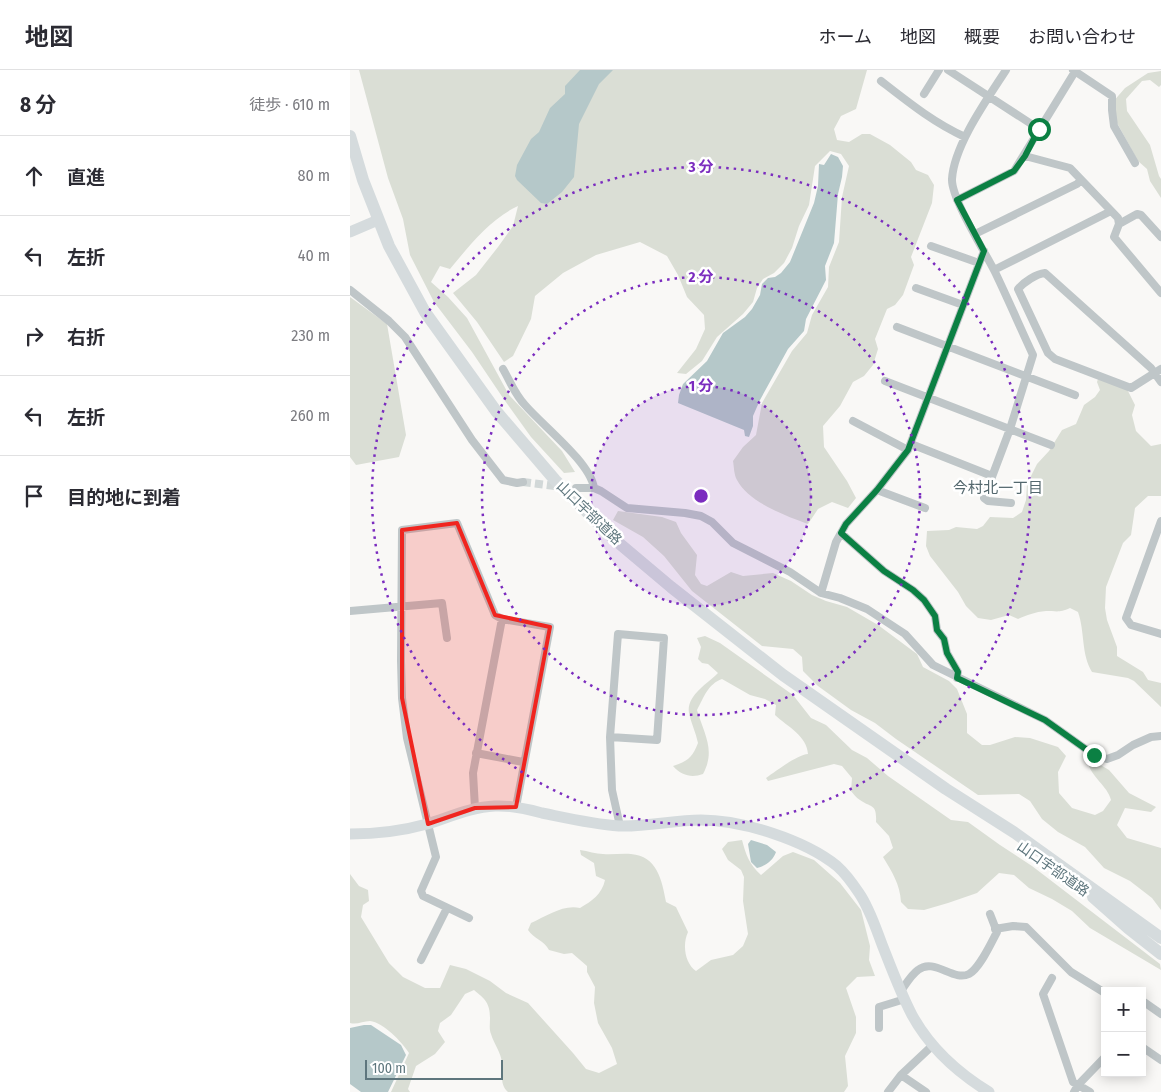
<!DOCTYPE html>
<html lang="ja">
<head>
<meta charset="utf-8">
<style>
	:root { --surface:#fff; --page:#f7f7f7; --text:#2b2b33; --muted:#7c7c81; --line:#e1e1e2 }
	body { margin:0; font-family:"Fira Sans Condensed","Noto Sans JP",sans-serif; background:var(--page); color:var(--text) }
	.controls { position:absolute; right:15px; bottom:15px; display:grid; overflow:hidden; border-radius:0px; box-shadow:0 2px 12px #0003 }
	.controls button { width:45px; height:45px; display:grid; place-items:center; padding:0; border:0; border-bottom:1px solid var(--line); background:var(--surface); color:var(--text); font:25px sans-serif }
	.scale { position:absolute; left:15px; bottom:12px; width:138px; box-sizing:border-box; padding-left:5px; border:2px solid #5e767d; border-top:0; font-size:14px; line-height:18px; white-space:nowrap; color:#5e767d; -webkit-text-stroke:4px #fff; paint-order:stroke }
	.stop { position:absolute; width:15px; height:15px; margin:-11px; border:4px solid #0b8043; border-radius:50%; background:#fff }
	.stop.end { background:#0b8043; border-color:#fff; box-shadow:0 1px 5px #0008 }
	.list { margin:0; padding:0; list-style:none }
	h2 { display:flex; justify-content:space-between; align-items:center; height:65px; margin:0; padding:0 20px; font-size:21px }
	h2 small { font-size:16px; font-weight:400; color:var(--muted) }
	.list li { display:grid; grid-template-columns:32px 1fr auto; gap:15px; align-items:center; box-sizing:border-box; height:80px; padding:0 20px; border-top:1px solid var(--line) }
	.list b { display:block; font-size:19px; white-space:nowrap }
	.list em { font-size:16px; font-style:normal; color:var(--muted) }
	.icon { flex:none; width:28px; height:28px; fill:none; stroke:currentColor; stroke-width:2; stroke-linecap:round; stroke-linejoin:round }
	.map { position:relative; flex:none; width:811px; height:1022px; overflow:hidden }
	header { display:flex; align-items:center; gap:30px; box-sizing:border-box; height:70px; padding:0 25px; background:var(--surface); border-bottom:1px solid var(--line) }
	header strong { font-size:24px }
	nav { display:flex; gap:28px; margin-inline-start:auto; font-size:18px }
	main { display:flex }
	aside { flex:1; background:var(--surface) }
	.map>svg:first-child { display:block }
</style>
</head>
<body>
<header>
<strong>地図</strong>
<nav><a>ホーム</a><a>地図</a><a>概要</a><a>お問い合わせ</a></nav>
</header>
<main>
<aside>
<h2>8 分<small>徒歩 · 610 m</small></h2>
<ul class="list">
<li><svg class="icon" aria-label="ahead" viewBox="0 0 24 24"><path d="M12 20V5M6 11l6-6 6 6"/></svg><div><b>直進</b></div><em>80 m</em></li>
<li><svg class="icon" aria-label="left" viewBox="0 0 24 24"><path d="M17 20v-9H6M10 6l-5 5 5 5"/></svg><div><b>左折</b></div><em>40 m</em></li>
<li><svg class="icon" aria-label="right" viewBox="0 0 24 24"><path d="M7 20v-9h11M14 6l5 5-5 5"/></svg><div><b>右折</b></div><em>230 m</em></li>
<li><svg class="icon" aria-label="left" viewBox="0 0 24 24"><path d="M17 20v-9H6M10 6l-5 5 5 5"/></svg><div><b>左折</b></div><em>260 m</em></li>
<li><svg class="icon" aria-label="arrive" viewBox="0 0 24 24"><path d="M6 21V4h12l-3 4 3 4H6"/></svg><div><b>目的地に到着</b></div></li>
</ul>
</aside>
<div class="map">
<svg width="811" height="1022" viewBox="0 0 811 1022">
	<rect width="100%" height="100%" fill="#f9f8f6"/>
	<path fill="#daded5" d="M9 0H517L506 39 491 46 484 59 487 70 499 72 512 64H520L540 75 561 92 566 100 578 105 584 115 582 133 561 187 564 195 553 225 545 235 537 239 525 269 528 279 523 295 514 306 503 312 490 336 473 356 474 377 497 411 506 428 498 438 482 432 468 439 458 454C436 446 398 432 387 410 384 405 384 397 383 391L393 377 406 365 412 333 442 281 457 263 462 245 478 217 479 197 489 172 492 127 499 96 491 84 480 81 465 96 459 135 449 156 442 178 434 193 424 203 413 209 407 218 403 232 393 244 367 267 352 291 336 304 327 303 346 279 355 259 354 245 337 227 328 205 317 186 290 172 246 185 213 203 185 226 181 249 163 286 154 292 127 252 103 223 126 205 148 177 163 156 168 136C140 149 120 175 100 199L90 196 81 212 98 227 117 248 159 325 212 381 225 402 214 403 181 367 153 328 122 282 84 232 60 185 53 149 38 108Z
		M811 1V15L809 17 800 10 792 11 776 29 777 41 800 75 809 106 811 109V128L800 111 797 99 788 91 761 42 762 33 775 18 798 3Z
		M0 227 37 254 56 365 49 387 6 395 0 387Z
		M748 309 770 314 778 321 785 335 782 345 786 361 801 376 811 374V426H798L785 438 781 465 773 473 756 517 755 538 757 550 767 577V586L793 602 798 610 811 613V637L784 611 778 608 742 602C731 584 735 562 728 542L720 538C709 543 707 541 696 541 685 542 677 545 668 549L659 545 641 550 628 548 616 536 608 522 580 486 576 476 577 461 599 460 606 457 627 459 633 456 640 447 663 448 672 442 676 430 677 414 687 394 699 381 712 360 726 354 734 335 745 327 750 320 747 312Z
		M268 441 312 447 326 452 331 463 347 485 345 505 351 514 357 516 381 502 393 506 423 503 441 511 462 525 476 531 497 537 528 555 567 584 573 597 599 611 607 619 617 644V663L632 675H640L665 667 680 668 708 677 716 686 708 702 709 723 722 738 745 745 753 741 761 730C757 714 738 706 737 687L759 700 779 723 806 737 801 742 775 738 767 755 777 768 811 778V840L802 828 780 811 754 798 735 777 708 762 692 749 680 731 669 724 628 725 546 669 525 653 501 640 468 616 453 601 452 587 443 579 412 576 342 521 314 486 293 467 263 450Z
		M355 566 370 573 443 625 461 648 476 655 502 680 517 688 538 706 601 750 618 752 650 775 682 796 810 894 811 900 740 858 722 841 702 829 679 818 664 805 649 803 627 823 598 833 574 840 558 839 551 832C550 814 542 802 533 787L543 778 539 766 526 752C527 733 521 738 510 730 506 728 503 723 501 721L502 708 492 696 484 694 418 711 416 708C426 701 447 685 458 684 457 666 438 657 425 645L426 635 415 629 400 625 372 609C358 614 354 627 347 640 354 664 366 680 353 704 342 708 332 706 323 696 338 691 342 688 348 673 346 663 341 653 339 643 336 626 357 614 368 603L358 594 352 593 348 589 351 577 347 568Z
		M392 770C396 785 399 794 411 805L433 786 443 782 464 790 490 813 511 840 520 876 519 890 525 906 507 907 496 918 506 947V963L495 986 498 1016 494 1022H158C149 1014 153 1003 152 993 151 982 144 974 141 964 139 959 140 954 140 948 140 933 135 929 124 920L115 924 101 945 90 953 88 961 95 972 85 984 66 996 58 1019 60 1022H41L59 983C52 972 33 952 20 951 13 951 7 955 0 953V804L9 816 18 820 19 831 13 835 11 847 39 893 53 907 75 918H90L100 895 116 899 140 911 156 923 178 933 223 983 236 999 249 1003 267 994 262 978 248 953 244 933 245 917 237 902V896L222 883 214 884 199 880C194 870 184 869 178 860L181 853C196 846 214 834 230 838 242 831 252 824 255 810L246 806 244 793 231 785 230 780C238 781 246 784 253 784 262 785 272 783 281 784 307 786 312 810 316 832L326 837 338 862C332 875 335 893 346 901L361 890 383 885 393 876 398 864 393 831 394 807 391 800 378 790 372 779 378 772Z"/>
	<path fill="#b5c8c9" d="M230 0H263L249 14 229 54 224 107 212 122 197 134 191 133 167 110 165 106 167 95 181 69 189 62 200 38 215 24V16Z
		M481 84 488 87 493 96 492 107 488 124 484 173 475 196 476 210 456 249 454 261 438 279 410 330 403 346V356L399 367 395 366 394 360 328 333 329 325 333 314 357 291 373 263 395 247 402 239 410 225 412 214 418 208 425 207 431 203 440 192 464 133 468 116 469 94 474 95Z
		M401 770 417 775 426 782C423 791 415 796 407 798L401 792 398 774Z
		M14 955H21L51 975 56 985 38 1022H11L0 1014V958Z"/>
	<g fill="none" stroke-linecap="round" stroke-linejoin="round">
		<path stroke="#d2d8d8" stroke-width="8" stroke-dasharray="8 4" stroke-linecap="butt" d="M173 412 212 417"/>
		<path stroke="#bfc6c8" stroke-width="8" d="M598 0 689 59
			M656 0C638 28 604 75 602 109 601 128 635 182 645 202 658 229 670 257 683 285L660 359 634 428 638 431 661 433
			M723 0 762 26V40L764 56 785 93
			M531 11C558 32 584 53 615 67
			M574 24 589 0
			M675 86 720 98 768 148 769 154 764 167 811 223
			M607 130 664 101 726 0
			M769 154 787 144 791 145 811 167
			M625 164 727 114 731 110
			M581 176 629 193
			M644 200 761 141
			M566 218 613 235
			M0 220 39 251 55 267 122 370 153 410 167 413 173 412
			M547 257 725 325
			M153 299C160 311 165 325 175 335 193 356 240 392 244 418
			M811 299 781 318 705 289 698 283 668 219C674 212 686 204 695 203L801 298 811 312
			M535 311 701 375
			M503 351 558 380
			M561 374 642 406
			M226 418H244L251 421 277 438 335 443 351 446 362 452 383 473 440 502 471 523 490 528 517 539 555 564 583 595 695 650 744 685 757 689 768 685 783 675 801 667 811 666
			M527 420 575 438
			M811 451 776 548 781 555 811 564
			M491 463 534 501 563 520 574 530 585 546 587 560 594 569 597 583 608 602 607 608
			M471 523 486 472 496 454 527 420 558 380 634 181
			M0 541 92 533 97 568
			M268 564 314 568 307 670 260 667Z
			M260 667 262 720 270 756
			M126 683 173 692
			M125 738 123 703 152 549
			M119 848 73 826 71 821 86 787 57 668 52 628 51 591 52 460 107 453 145 545 152 549 200 557 166 737
			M645 859 663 856 676 857 721 902 755 923
			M71 890 97 838
			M702 908 693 924 723 1012 740 1022
			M551 921C556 914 561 905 568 900 584 887 603 912 619 904 630 898 641 873 647 862L640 844
			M792 934 794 932 811 944
			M529 958V937L555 929
			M792 977 811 990
			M551 1005 576 1022
			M538 1022 551 1005 583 975
			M724 1022 728 1015 755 987"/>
		<path stroke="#d5dbdd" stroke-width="11" d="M0 162 28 150
			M0 764C27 764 52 761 77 754 100 747 121 737 145 736 161 735 177 739 192 743 217 748 243 754 269 756 297 757 324 750 351 750 392 750 455 770 487 796 496 804 503 814 509 823 520 839 526 859 533 877 542 900 551 924 562 945 580 978 608 1003 639 1022"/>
		<path stroke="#d5dbdd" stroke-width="12" d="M0 66 13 110 39 176 75 242 146 341 205 410 264 469 321 517 433 605 596 719 665 763 811 868
			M743 827 778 858 811 884"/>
	</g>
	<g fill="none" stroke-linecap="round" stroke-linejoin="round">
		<path stroke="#0b8043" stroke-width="6" d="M689 59 675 86 664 101 607 130 634 181 558 380 527 420 496 454 491 463 534 501 563 520 574 530 585 546 587 560 594 569 597 583 608 602 607 608 695 650 744 685"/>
	</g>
	<path fill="#f0251f" fill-opacity="0.2" stroke="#f0251f" stroke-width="4" stroke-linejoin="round" d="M107 453 145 545 200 557 166 737 125 738 78 754 52 628V460Z"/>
	<circle cx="351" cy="426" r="110" fill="#7b2cbf" fill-opacity=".12"/>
	<g fill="none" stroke="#7b2cbf" stroke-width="2.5" stroke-dasharray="2.5 5">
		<circle cx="351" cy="426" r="110"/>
		<circle cx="351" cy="426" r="219"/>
		<circle cx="351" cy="426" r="329"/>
	</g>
	<g text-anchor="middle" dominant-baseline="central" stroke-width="5" stroke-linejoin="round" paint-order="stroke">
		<g font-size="14" fill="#5e767d" stroke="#fff">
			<text transform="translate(239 443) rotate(44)">山口宇部道路</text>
			<text transform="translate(703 799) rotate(35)">山口宇部道路</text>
		</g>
		<g font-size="15" fill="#54686e" stroke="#fff">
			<text x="648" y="418">今村北一丁目</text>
		</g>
	</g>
	<circle cx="351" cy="426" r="8" fill="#7b2cbf" stroke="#fff" stroke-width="2.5"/>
	<g font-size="15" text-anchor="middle" font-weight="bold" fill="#7b2cbf" stroke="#fff" stroke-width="5" stroke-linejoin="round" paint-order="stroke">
		<text x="351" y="102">3 分</text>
		<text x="351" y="212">2 分</text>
		<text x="351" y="321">1 分</text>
	</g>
</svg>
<div class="controls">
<button>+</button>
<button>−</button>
</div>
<div class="scale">100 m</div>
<div class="stop" style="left:689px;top:59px"></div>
<div class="stop end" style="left:744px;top:685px"></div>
</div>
</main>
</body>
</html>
